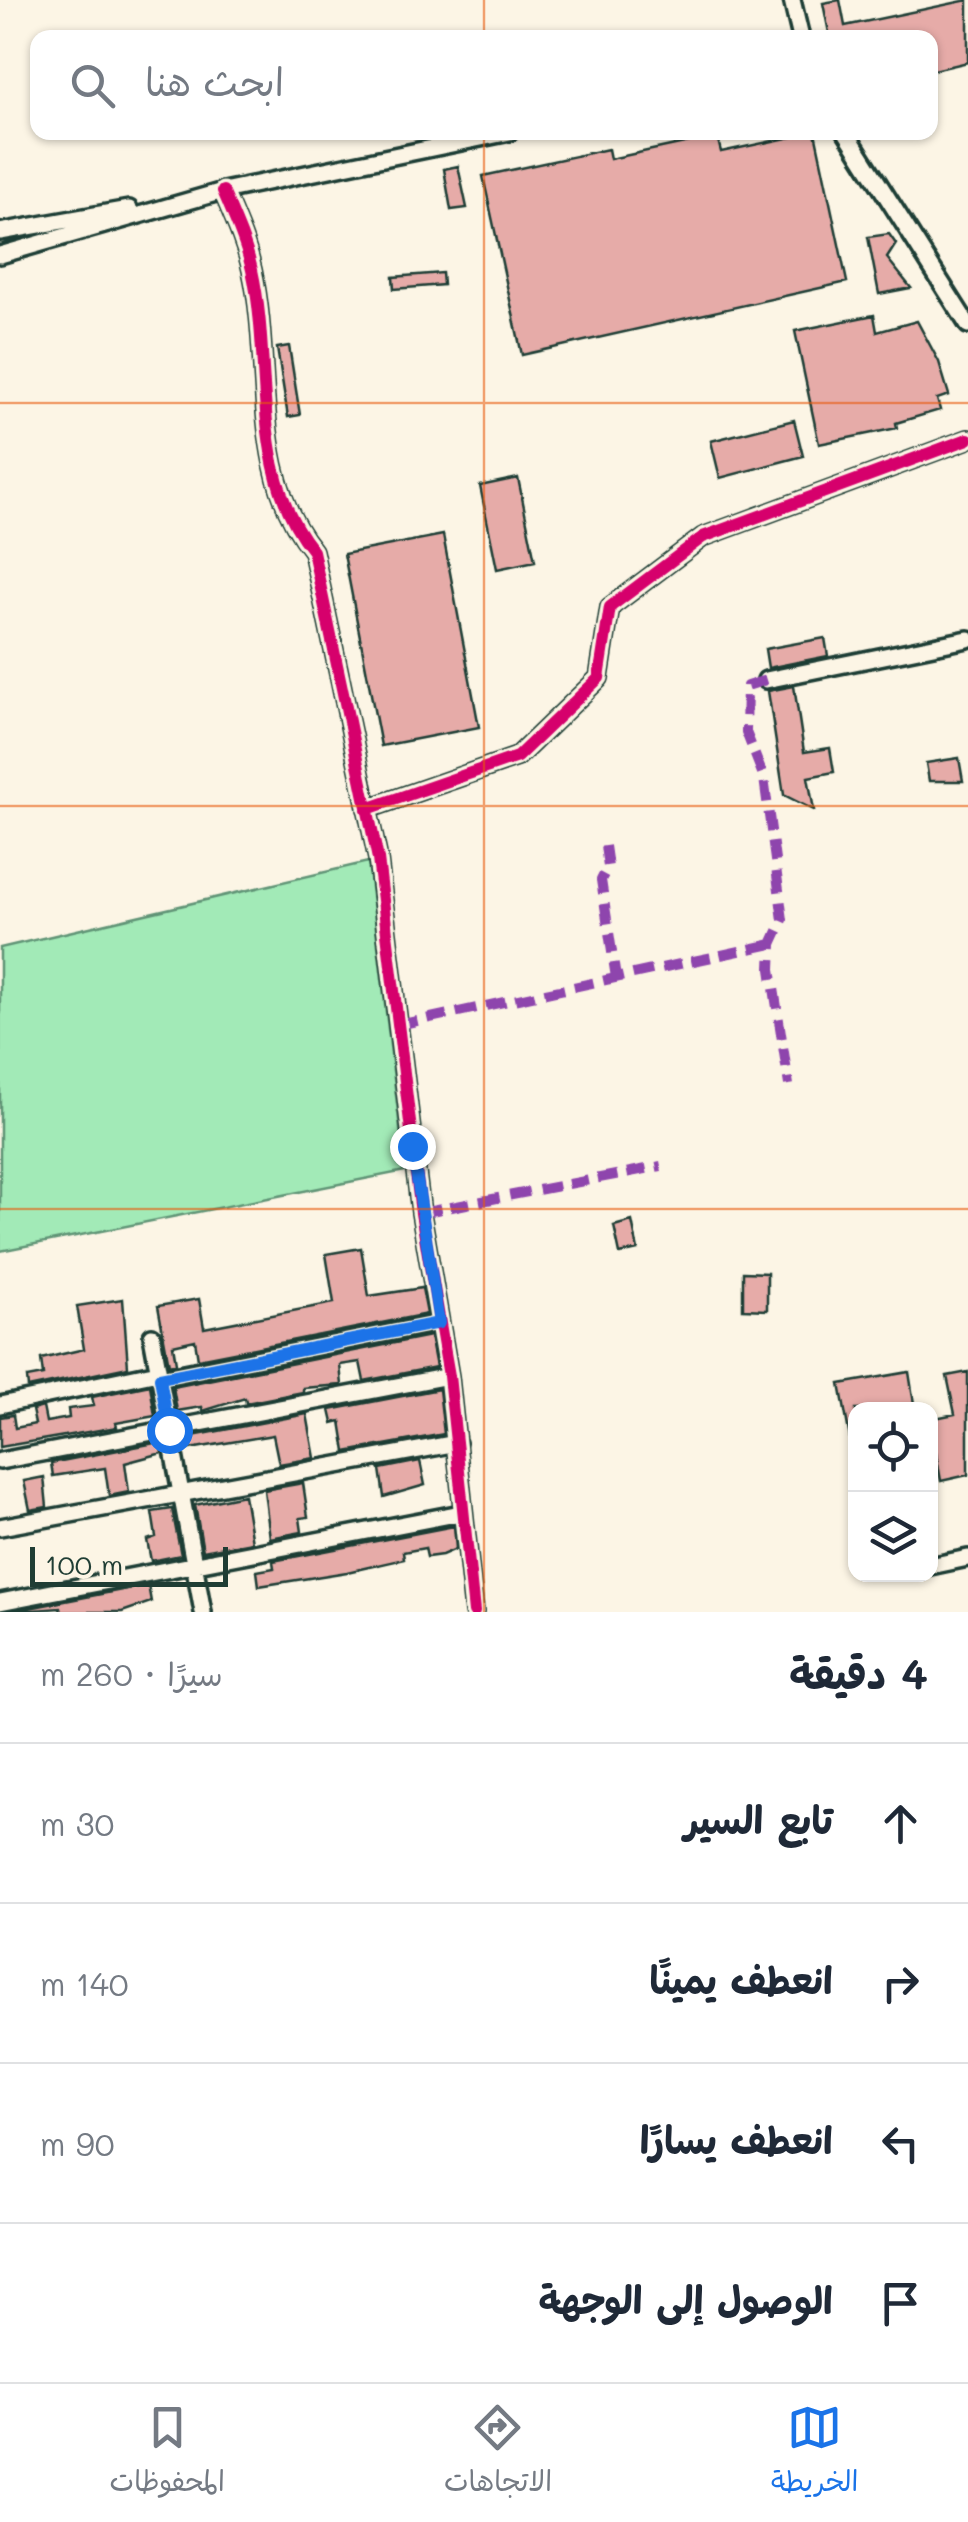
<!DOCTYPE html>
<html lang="ar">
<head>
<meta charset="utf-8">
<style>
	:root { --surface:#fff; --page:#f2f2f3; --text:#1f2937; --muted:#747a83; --line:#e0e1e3; --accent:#1a73e8 }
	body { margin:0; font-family:Mali,"Playpen Sans Arabic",sans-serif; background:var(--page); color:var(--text); direction:rtl }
	.controls { position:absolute; right:30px; bottom:30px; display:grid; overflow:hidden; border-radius:20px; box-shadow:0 2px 8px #0004 }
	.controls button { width:90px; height:90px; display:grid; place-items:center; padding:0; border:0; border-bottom:2px solid var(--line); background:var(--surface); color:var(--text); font:50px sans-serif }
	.scale { position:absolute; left:30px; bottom:25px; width:198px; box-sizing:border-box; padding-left:10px; border:5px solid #1f3d34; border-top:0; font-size:28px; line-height:35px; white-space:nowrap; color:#1f3d34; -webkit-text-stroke:8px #fcf5e5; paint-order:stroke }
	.stop { position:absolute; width:30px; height:30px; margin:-22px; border:8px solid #1a73e8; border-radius:50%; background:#fff }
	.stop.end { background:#1a73e8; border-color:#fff; box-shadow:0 2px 10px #0008 }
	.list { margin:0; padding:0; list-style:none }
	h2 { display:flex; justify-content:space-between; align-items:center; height:130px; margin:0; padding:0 40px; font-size:42px }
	h2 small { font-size:32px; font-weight:400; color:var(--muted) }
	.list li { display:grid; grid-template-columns:65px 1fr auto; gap:30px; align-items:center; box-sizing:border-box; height:160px; padding:0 40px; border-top:2px solid var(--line) }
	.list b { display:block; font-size:38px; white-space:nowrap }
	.list em { font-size:32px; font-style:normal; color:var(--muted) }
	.icon { flex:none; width:55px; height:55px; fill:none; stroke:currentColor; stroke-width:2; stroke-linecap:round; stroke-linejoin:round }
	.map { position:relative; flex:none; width:968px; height:1612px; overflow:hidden; direction:ltr }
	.search { position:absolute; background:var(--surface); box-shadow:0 2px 8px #0004; left:30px; right:30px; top:30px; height:110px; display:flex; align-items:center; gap:25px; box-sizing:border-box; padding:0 35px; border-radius:20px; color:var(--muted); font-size:38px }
	.sheet { height:770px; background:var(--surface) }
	nav { display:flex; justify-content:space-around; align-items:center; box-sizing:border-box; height:140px; border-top:2px solid var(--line); background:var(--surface); font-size:28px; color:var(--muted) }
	nav a { display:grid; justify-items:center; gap:5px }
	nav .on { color:var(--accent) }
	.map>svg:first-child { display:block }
</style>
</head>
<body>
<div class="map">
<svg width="968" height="1612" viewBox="0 0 968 1612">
	<rect width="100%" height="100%" fill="#fcf5e5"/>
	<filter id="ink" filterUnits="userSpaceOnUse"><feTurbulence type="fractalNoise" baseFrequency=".01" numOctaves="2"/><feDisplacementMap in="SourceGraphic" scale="20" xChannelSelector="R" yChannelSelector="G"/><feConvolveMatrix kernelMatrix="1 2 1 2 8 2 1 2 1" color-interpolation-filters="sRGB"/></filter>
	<g filter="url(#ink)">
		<path fill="#a2eab7" stroke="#609476" stroke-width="2.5" d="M368 862 405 1171 0 1251V948Z"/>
		<path fill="#e6aba8" stroke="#1f3d34" stroke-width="2.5" d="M840 0 845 26 968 0V62L930 71V38H830L823 3Z
			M815 132 847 282 522 355 483 176 608 149 610 159 717 136 721 152Z
			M458 166 467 208 451 210 444 169Z
			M889 234 896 244 887 258 911 288 879 294 868 237Z
			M442 273 443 285 394 289 393 277Z
			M874 315 877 332 917 321 939 362 949 395 937 399 940 410 896 423 897 428 819 444 795 331Z
			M289 346 300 415 288 417 277 348Z
			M794 420 803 456 720 478 711 441Z
			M518 478 535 561 497 569 480 486Z
			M443 535 479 727 381 746 344 554Z
			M825 638 828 656 768 668 765 649Z
			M794 686 804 752 830 748 834 772 808 777 814 810 784 795 768 691Z
			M959 758 963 781H929L926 763Z
			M632 1221 638 1250 620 1254 614 1226Z
			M361 1248 369 1296 422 1288 427 1314 198 1359 195 1340 173 1345 176 1363 169 1365 158 1306 199 1299 204 1328 334 1303 326 1254Z
			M743 1272 767 1273V1310L743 1309Z
			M123 1299 128 1367 28 1388 27 1378 43 1375 41 1359 84 1349 77 1306Z
			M430 1336 436 1367 364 1381 360 1362 340 1365 342 1385 303 1388V1392L246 1403 245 1398 203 1411 202 1407 177 1411 173 1387Z
			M909 1372 915 1410H856V1438H850L840 1384Z
			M968 1372V1475L941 1481 930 1419 955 1414 947 1376Z
			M150 1385 155 1416 116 1423 117 1427 0 1447V1417L13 1415 15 1428 35 1424 32 1410 43 1407 46 1422 69 1418 68 1409 94 1406 92 1397Z
			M439 1389 444 1434 346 1452 341 1421 333 1423 330 1410Z
			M307 1414 315 1458 279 1464 273 1435 184 1450 182 1438Z
			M160 1442 162 1453 125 1463 129 1492 109 1496 105 1468 53 1476 51 1463Z
			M420 1461 425 1485 384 1497 380 1469Z
			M44 1477 47 1507 30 1510 24 1481Z
			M303 1483 308 1517 300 1518 302 1532 270 1538 264 1490Z
			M244 1495 252 1542 203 1551 195 1505Z
			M172 1509 181 1555 151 1561 147 1540 156 1537 152 1512Z
			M454 1526 456 1549 442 1555 427 1557 425 1548 403 1552 404 1559 347 1572 259 1586 257 1571 274 1568 273 1561Z
			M148 1585 151 1602 122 1612H61L60 1608 8 1612Z"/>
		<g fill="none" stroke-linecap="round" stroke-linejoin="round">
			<g stroke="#1f3d34" stroke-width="22">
				<path id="minor" d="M792 0 801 38
					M846 132 968 325
					M223 191C234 217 246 243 252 270 273 363 249 473 313 551L378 859 421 1213 449 1376 474 1612
					M0 232 129 209
					M0 255 223 191 510 132
					M766 680 968 639
					M367 809 517 757 599 678 610 607 703 537 968 439
					M152 1336 203 1612
					M159 1378 439 1323
					M0 1405 158 1372
					M0 1461 449 1376
					M0 1527 457 1443
					M930 1566 968 1558
					M0 1602 461 1513"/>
			</g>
			<use href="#minor" stroke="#fcf5e5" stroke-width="15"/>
			<path stroke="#8e44ad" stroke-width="10" stroke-dasharray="20 10" stroke-linecap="butt" d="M766 680 747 686 746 732 764 778 783 920 772 944 771 969 789 1085
				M605 846 608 867 601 880 616 978
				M398 1025 772 944
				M421 1213 661 1166"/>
			<g stroke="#fcf5e5" stroke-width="19">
				<path id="cycleway" d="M223 191C234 217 246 243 252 270 273 363 249 473 313 551L378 859 421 1213 449 1376 474 1612
					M367 809 517 757 599 678 610 607 703 537 968 439"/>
			</g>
			<use href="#cycleway" stroke="#d6006c" stroke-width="12"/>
		</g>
	</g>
	<g fill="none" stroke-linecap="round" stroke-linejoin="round" filter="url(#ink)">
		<path stroke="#1a73e8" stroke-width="12" d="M169 1430 160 1378 439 1323 412 1146"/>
	</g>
	<path fill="none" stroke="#e8590c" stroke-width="2.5" stroke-opacity="0.55" d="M484 0V38M484 132V1612M0 403H968M0 806H968M0 1209H968"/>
</svg>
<div class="controls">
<button><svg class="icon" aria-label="locate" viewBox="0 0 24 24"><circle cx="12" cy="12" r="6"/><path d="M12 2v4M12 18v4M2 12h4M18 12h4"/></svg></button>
<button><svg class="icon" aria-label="layers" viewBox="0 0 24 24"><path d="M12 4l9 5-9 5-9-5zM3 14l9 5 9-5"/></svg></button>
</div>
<div class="scale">100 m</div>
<div class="stop" style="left:169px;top:1430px"></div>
<div class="stop end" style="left:412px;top:1146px"></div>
<div class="search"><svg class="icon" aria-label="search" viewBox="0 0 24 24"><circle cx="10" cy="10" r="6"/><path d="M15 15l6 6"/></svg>ابحث هنا</div>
</div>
<section class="sheet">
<h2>4 دقيقة<small>سيرًا · 260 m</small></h2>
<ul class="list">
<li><svg class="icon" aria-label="ahead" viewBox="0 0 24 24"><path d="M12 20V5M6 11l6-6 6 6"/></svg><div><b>تابع السير</b></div><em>30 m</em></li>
<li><svg class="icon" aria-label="right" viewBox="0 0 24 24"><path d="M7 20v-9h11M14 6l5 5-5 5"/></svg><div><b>انعطف يمينًا</b></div><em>140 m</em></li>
<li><svg class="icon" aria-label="left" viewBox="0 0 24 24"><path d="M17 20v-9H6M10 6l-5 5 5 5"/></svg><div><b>انعطف يسارًا</b></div><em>90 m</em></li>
<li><svg class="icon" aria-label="arrive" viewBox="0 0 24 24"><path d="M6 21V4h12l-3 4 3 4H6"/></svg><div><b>الوصول إلى الوجهة</b></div></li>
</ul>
</section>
<nav>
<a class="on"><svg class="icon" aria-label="map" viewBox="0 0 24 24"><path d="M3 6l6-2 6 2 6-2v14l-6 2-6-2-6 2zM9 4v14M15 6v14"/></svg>الخريطة</a>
<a><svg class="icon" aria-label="directions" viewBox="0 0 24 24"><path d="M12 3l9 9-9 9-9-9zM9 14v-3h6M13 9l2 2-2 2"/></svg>الاتجاهات</a>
<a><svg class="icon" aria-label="saved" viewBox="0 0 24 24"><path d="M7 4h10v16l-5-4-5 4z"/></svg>المحفوظات</a>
</nav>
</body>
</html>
